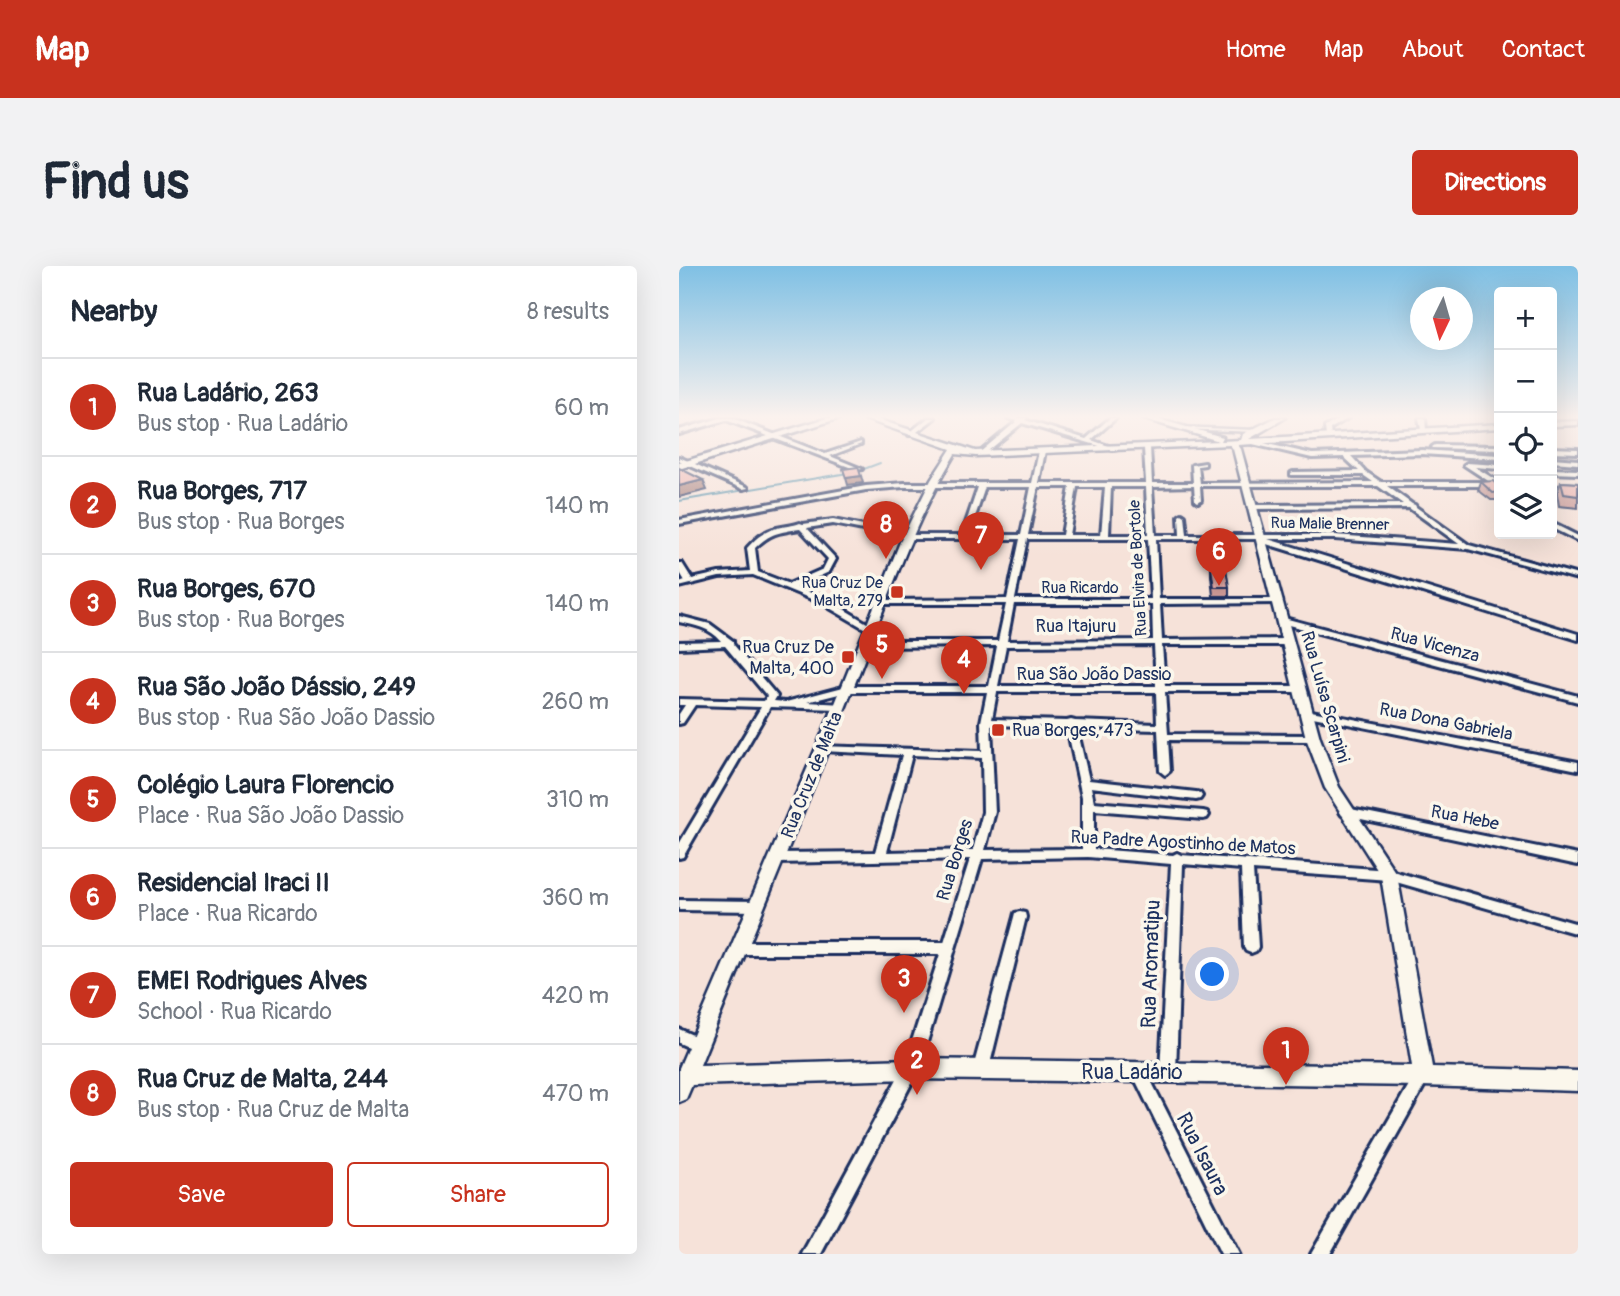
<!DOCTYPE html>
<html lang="en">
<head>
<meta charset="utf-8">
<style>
	:root { --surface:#fff; --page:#f2f2f3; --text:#1f2937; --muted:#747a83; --line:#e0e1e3; --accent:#c8321e }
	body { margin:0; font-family:Pangolin,sans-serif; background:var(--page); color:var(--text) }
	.controls { position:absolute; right:21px; top:21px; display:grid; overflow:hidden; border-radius:7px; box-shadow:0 7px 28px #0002 }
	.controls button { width:63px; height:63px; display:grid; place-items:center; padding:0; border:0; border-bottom:2px solid var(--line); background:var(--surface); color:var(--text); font:35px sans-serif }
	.compass { position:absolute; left:731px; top:21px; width:63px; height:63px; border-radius:50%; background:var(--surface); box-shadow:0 7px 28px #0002; rotate:185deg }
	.you { position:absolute; left:534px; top:709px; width:24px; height:24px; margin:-18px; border:5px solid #fff; border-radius:50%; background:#1a73e8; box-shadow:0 0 0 10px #1a73e833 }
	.badge { display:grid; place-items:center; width:46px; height:46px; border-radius:50%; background:var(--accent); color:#fff; font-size:23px; font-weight:700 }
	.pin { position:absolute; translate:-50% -58px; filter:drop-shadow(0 2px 4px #0008) }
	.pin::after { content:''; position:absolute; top:37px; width:24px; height:21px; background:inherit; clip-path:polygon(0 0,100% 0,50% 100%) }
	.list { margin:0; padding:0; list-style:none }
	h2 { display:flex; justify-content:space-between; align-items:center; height:91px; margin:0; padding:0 28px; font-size:30px }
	h2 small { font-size:23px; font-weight:400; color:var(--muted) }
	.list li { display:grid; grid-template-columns:46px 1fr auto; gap:21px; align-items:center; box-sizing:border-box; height:98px; padding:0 28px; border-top:2px solid var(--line) }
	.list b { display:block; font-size:26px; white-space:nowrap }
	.list p { margin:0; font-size:23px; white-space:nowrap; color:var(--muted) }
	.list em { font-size:23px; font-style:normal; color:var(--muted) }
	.actions { display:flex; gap:14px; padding:21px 28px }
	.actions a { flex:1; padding:16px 0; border:2px solid var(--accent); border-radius:7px; text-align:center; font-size:24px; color:var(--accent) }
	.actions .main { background:var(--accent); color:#fff }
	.icon { flex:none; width:38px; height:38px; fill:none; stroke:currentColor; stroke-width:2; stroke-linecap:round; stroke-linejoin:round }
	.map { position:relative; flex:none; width:899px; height:988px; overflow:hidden; border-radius:7px }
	header { display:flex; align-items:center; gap:42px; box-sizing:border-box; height:98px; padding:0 35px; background:var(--accent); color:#fff }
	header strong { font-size:33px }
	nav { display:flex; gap:38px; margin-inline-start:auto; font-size:24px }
	.intro { display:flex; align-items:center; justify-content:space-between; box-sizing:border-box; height:168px; padding:0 42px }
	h1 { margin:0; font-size:49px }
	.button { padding:18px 32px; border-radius:7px; background:var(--accent); color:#fff; font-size:24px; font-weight:700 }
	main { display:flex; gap:42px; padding:0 42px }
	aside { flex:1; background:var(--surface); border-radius:7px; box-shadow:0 7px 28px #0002 }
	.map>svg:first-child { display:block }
</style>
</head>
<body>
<header>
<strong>Map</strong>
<nav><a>Home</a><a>Map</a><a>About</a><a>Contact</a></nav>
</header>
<div class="intro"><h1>Find us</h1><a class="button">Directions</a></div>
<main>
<aside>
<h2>Nearby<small>8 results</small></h2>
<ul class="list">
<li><span class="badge">1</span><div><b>Rua Ladário, 263</b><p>Bus stop · Rua Ladário</p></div><em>60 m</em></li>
<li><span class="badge">2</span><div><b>Rua Borges, 717</b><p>Bus stop · Rua Borges</p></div><em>140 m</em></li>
<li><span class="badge">3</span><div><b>Rua Borges, 670</b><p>Bus stop · Rua Borges</p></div><em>140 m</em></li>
<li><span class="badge">4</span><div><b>Rua São João Dássio, 249</b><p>Bus stop · Rua São João Dassio</p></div><em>260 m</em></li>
<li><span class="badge">5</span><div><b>Colégio Laura Florencio</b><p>Place · Rua São João Dassio</p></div><em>310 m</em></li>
<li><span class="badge">6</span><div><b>Residencial Iraci II</b><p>Place · Rua Ricardo</p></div><em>360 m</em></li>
<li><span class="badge">7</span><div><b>EMEI Rodrigues Alves</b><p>School · Rua Ricardo</p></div><em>420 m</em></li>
<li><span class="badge">8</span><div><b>Rua Cruz de Malta, 244</b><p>Bus stop · Rua Cruz de Malta</p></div><em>470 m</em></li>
</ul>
<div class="actions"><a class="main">Save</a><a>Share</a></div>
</aside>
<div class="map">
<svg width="899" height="988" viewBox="0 0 899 988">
	<rect width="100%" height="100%" fill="#f6e2d9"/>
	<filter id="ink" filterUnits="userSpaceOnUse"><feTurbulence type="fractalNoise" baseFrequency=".0143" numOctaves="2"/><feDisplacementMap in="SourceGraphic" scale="14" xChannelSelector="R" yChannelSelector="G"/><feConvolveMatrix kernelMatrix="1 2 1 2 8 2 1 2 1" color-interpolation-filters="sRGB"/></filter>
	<g filter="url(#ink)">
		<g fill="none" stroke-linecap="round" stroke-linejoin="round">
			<path stroke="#5991ab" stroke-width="2" d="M177 206 201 197
				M0 235 169 207"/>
			<g stroke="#1b2f5e" stroke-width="5">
				<path id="pedestrian" d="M500 161 577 164 579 165 577 166 502 163H500Z"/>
			</g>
			<g stroke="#1b2f5e" stroke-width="6">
				<path id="minor" d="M41 152H53L146 188 182 176V178L151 190 183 203 178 204 47 154 0 168V164Z
					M249 152H256L234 169H230V167Z
					M329 152H348L346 154 407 173 431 152H437L412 174 439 183 434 184 343 157 304 189H300V187L338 155Z
					M662 152H669L651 163 652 170 647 171 646 161Z
					M740 152H746L747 165 742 164Z
					M567 173 633 188 743 184 820 189V193L743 188 672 190 687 206 702 216H811L785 199 788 197 820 199V203L796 201 820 216V220H708L733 238 736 239 737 241 790 279 899 309V313L789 283 656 273H589L899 368V374L581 276V273H477L480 333H599L603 335 599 337 481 338 483 374 610 373 614 376 610 379H483L486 420H621L626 423 621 426H486L489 468 634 469 639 472 634 475 489 474 491 505 486 509 481 505 479 464 398 462 410 514 517 526 521 527 523 530 521 533 517 534 412 521 415 536 524 545 528 546 530 549 528 552 524 553 415 544V583L494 589 498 587 502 589 710 604 899 658V668L710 614 574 604 579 681 577 685 572 687 567 685 565 681 562 603 504 598 497 806 494 811 489 813 484 811 481 806 492 598 409 591 303 593 240 803 142 988H123L225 800 261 688H60L55 686 53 682 55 678 60 676H265L291 593 98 597 94 595 92 592 94 589 98 587 196 586 223 489 143 485 138 482 139 480 303 485 302 456 308 426H168L128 436 164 438 166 440 161 443 91 441 4 591 0 592V578L82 441 16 439 4 457 0 458V448L6 439H0V433L85 435 88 430 46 380 0 382V376L42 375C31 362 16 359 0 356V350L31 358 54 375V378L98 430 95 435 107 436 168 420H310L318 380 185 381 181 378 185 375H319L327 338H202L198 336 202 334 328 333 341 273H230L154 258 128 262 157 293 150 306 117 321 148 333 193 360V364L190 365 142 337 74 309 40 311 0 321V317L6 315 0 305V297H3L13 313 40 307 71 305 68 282C77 272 85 265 98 262 106 260 114 260 121 257L124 258 154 254 230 269H283L299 221H225L187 224 0 258V254L187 220 225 217H353L360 185 363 183 366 185 360 217H467L465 182 468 180 471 182 473 217H514L513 199 526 197V199L519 200 521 217 694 216 684 209H612V207L614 206 680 205 665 191 633 192 565 176V174ZM515 220 516 234 519 236 522 234 521 220H699L724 238 572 239 569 241 572 243 730 242 780 278 656 269H508L506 250 503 248 500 250 501 269H476L473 221ZM306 221H352L342 269H290ZM359 221H391L383 269H349ZM398 221H426L422 269H390ZM432 221H467L469 269H430ZM121 263 149 293 144 303 110 318 79 306 76 282C91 267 100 266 121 263ZM348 273H469L472 333H336ZM335 338H473L474 374 328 375ZM475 379 477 420H319L327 380ZM318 426H477L478 458 396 455 392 454 388 455 313 453ZM312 459 388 461 403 531V583L306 584 316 546ZM233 489 303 492 304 546 294 584 208 586Z
					M756 179 820 180V184L754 182 753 181Z
					M873 182 899 183V187L873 186Z
					M0 191 68 221 69 222 64 223 0 195Z
					M873 192 899 194V198L873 196Z
					M873 203 899 204V208L873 207Z
					M873 220 899 223V227L873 224Z
					M873 257 899 270V275L873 262Z
					M605 352 899 430V436L602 357V353Z
					M627 444 899 496V504L624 449 622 447 624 445Z
					M667 542 899 589V599L663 549 661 546 663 543Z
					M0 634 78 635 82 636 84 640 82 644 78 645 0 644Z
					M341 646 346 647 347 651 309 806 306 811 301 813 296 811 293 806 335 651 336 647Z
					M0 763 25 774 27 779 25 784 20 786 0 777Z
					M460 799 465 801 560 988H542L455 811 452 806 455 801Z
					M743 803 748 805 751 810 748 815 651 988H632L738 805Z"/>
			</g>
			<g stroke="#1b2f5e" stroke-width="5">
				<path id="tertiary" d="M183 152H195L296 185 540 175 462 152H475L544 171 542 175 562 174 564 168 596 152H606L570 173 820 158V162L559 179 562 183 641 472 660 521 718 609 753 801 899 805V825L743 820 232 813 13 819 7 833 0 836V802L155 440 221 276 252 214 272 183ZM551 179 554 183 627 472 646 522 702 610 733 800 232 793 21 799C69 679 119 560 167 440 202 355 228 267 276 188L297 190Z
					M899 155V159L873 160V156Z"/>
			</g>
			<g stroke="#1b2f5e" stroke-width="5">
				<path id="secondary" d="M148 152H161L0 203V197Z"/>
			</g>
			<use href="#pedestrian" fill="#fbf7ec" fill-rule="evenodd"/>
			<use href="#minor" fill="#fbf7ec" fill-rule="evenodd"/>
			<use href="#tertiary" fill="#fbf7ec" fill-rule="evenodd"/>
			<use href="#secondary" fill="#fbf7ec" fill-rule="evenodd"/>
		</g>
		<path fill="#ca9794" stroke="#1b2f5e" stroke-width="2" d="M802 216 820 220V234H812L799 224Z
			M882 216 899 217V242L880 240 878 227Z
			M532 302 550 321V330H534L532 310Z"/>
		<path fill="#a47b78" stroke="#1b2f5e" stroke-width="2" d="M182 210 184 217 169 219 167 212Z
			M24 214 28 224 0 231V220Z"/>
		<path fill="#ebb0ac" stroke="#1b2f5e" stroke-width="2" d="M179 201 182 210 167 212 164 203Z
			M0 202 24 214 0 220Z
			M814 215 820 220V226L814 227 802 216Z
			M882 216 899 217V230L885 228Z
			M532 302H547L550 321H535Z"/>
	</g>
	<linearGradient id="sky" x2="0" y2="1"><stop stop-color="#7fc0e4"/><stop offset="0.52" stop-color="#fbf2ee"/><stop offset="1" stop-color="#fbf2ee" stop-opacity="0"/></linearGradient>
	<rect width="899" height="290" fill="url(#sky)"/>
	<g fill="#c8321e" stroke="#fbf7ec" stroke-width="2.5">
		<rect x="211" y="319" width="14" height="14" rx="3.5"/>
		<rect x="162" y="384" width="14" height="14" rx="3.5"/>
		<rect x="312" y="457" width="14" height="14" rx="3.5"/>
	</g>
	<g text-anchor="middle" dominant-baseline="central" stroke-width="7" stroke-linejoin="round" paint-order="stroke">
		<g font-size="16" fill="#1b2f5e" stroke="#fbf7ec">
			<text transform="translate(651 258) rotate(1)">Rua Malie Brenner</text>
			<text transform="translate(459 302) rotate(-93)">Rua Elvira de Bortole</text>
			<text x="401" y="322">Rua Ricardo</text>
		</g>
		<g font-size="16" fill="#1b2f5e" stroke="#fbf7ec" text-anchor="end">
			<text x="204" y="317">Rua Cruz De<tspan x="204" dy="18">Malta, 279</tspan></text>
		</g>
		<g font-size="18" fill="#1b2f5e" stroke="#fbf7ec">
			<text x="397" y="360">Rua Itajuru</text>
			<text transform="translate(756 379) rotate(15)">Rua Vicenza</text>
			<text x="415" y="408">Rua São João Dassio</text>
			<text transform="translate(646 431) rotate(74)">Rua Luísa Scarpini</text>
			<text transform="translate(767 456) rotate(11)">Rua Dona Gabriela</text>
			<text transform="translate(133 509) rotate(-68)">Rua Cruz de Malta</text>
			<text transform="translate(786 552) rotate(11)">Rua Hebe</text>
			<text transform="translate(504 577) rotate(3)">Rua Padre Agostinho de Matos</text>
			<text transform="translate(276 594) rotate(-73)">Rua Borges</text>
		</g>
		<g font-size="18" fill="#1b2f5e" stroke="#fbf7ec" text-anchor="end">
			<text x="155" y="381">Rua Cruz De<tspan x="155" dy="21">Malta, 400</tspan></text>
			<text x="333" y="464" text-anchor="start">Rua Borges, 473</text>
		</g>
		<g font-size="21" fill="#1b2f5e" stroke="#fbf7ec">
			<text transform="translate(472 698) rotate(-88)">Rua Aromatipu</text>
			<text x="453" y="806">Rua Ladário</text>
			<text transform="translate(523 888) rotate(63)">Rua Isaura</text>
		</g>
	</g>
</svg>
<div class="controls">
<button>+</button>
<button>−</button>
<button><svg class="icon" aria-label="locate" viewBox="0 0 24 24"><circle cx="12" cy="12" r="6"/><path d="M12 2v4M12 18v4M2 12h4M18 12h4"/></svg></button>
<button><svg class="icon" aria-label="layers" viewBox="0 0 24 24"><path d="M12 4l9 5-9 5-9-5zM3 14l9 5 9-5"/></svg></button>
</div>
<svg class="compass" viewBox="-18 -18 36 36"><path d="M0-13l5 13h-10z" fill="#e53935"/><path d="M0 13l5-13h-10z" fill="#747a83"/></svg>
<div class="you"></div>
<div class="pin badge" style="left:607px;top:819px">1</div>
<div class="pin badge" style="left:238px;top:829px">2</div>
<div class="pin badge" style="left:225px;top:747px">3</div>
<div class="pin badge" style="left:285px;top:428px">4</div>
<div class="pin badge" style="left:203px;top:413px">5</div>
<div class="pin badge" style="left:540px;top:320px">6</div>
<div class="pin badge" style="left:302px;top:304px">7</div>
<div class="pin badge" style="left:207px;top:293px">8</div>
</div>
</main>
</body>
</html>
